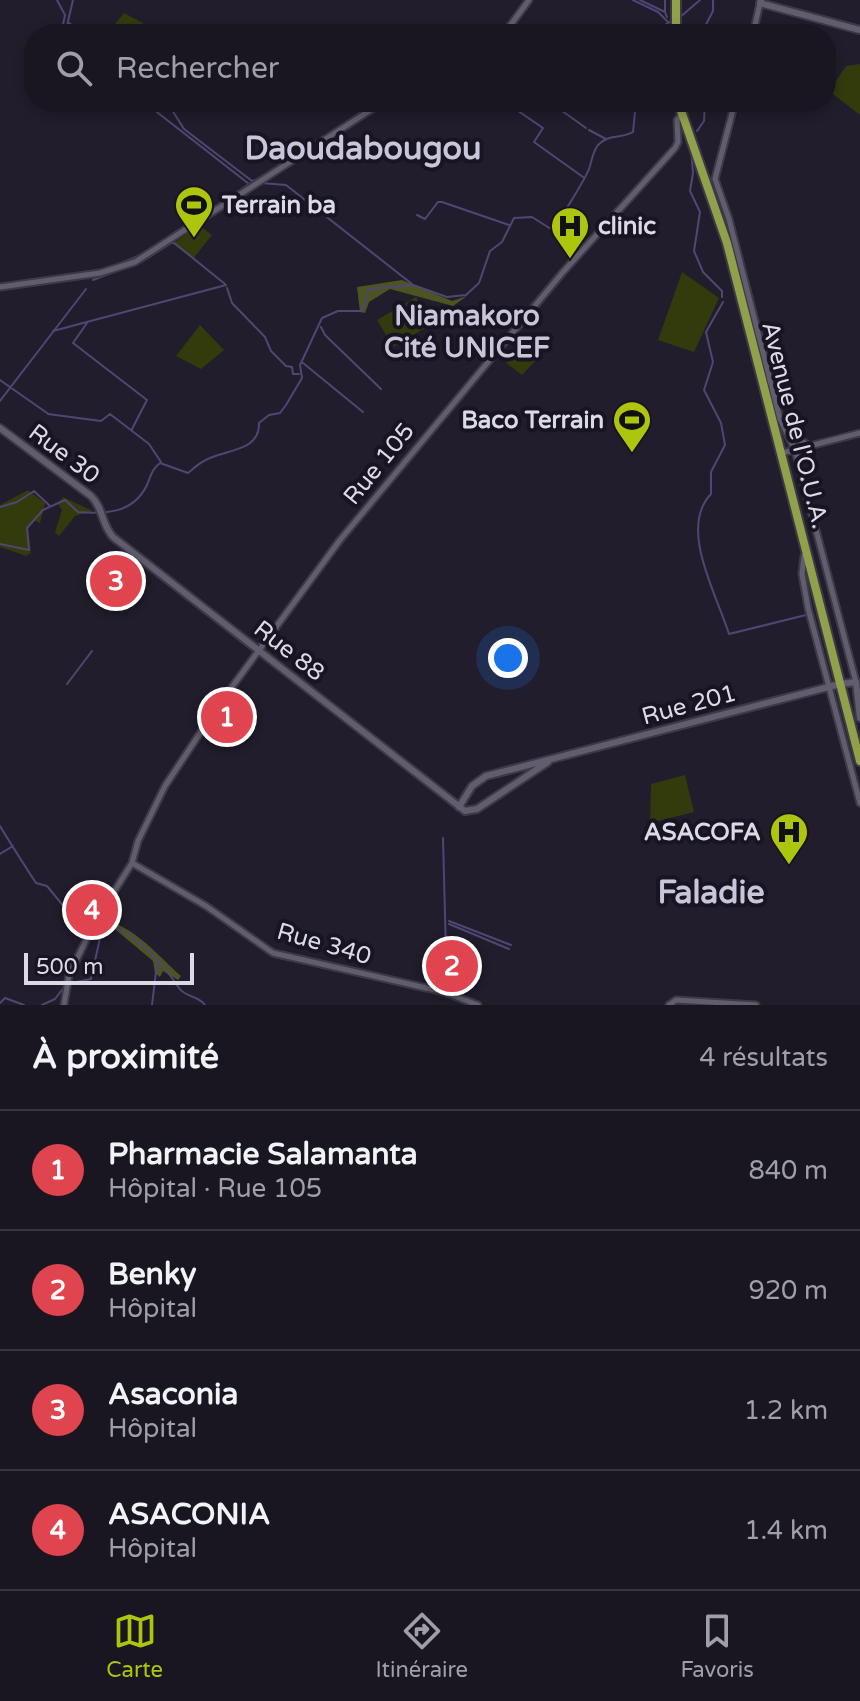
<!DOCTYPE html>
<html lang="fr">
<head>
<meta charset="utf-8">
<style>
	:root { --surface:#191621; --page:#26232e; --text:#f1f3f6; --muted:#9f9fa5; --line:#37353f; --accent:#adc60d }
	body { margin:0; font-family:"Varela Round",sans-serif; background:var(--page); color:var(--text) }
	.scale { position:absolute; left:24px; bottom:20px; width:170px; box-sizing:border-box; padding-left:8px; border:4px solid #dcdae4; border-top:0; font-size:22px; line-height:28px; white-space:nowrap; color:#dcdae4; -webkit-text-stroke:6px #181422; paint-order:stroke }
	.you { position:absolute; left:508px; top:658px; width:28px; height:28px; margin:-20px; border:6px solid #fff; border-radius:50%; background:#1a73e8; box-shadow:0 0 0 12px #1a73e833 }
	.badge { display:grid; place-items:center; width:52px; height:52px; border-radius:50%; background:var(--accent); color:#fff; font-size:26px; font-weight:700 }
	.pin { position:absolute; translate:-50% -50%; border:4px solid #fff; box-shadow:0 2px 8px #0006 }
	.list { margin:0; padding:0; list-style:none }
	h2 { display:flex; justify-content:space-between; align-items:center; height:104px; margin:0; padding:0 32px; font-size:34px }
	h2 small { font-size:26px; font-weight:400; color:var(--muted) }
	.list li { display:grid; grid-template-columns:52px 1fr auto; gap:24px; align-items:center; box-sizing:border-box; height:120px; padding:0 32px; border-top:2px solid var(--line) }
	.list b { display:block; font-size:30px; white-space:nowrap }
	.list p { margin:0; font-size:26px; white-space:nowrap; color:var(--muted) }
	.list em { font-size:26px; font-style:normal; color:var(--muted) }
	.icon { flex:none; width:44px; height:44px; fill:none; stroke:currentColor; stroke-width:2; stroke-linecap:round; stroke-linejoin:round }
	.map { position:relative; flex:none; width:860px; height:1005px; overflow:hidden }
	.search { position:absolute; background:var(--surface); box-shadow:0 4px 12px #0003; left:24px; right:24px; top:24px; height:88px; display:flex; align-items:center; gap:20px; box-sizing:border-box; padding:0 28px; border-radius:32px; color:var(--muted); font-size:30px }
	.sheet { height:584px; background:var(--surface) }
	nav { display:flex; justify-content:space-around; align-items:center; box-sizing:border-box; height:112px; border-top:2px solid var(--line); background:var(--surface); font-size:22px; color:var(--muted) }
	nav a { display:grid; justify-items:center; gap:4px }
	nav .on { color:var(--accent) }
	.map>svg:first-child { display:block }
</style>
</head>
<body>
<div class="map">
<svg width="860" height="1005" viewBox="0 0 860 1005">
	<rect width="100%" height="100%" fill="#211d2c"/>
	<path fill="#333a0c" d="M124 13 143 23 144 34H126L115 24Z
		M860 64V115L829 91 846 66Z
		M199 225 212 235 193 259 173 244Z
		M682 272 719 298 694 352 658 340Z
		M416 297 432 324 393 347 377 320Z
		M200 325 224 350 201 369 176 356Z
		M517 349 529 359 536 352 541 355 522 375 506 363Z
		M28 490 45 503 40 523 33 520 28 527 31 553 26 556 0 547V505Z
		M63 497 93 511 75 516 59 536 55 532 62 510 58 504Z
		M685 775 694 812 650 823 651 784Z"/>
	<path fill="#4c5521" d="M402 280 452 301 467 296 453 306 390 289 369 302 365 313 360 312 357 287Z
		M103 921C132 923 160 958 181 976L178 980 163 971 160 977 155 973 153 961 110 925 108 929 98 924Z"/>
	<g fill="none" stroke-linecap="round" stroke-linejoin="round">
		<path stroke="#534573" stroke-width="2" d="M57 0 65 15 61 34
			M633 0 658 12 668 22
			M640 0 665 12 667 17
			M665 11V0
			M679 18 700 0
			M69 23 84 34
			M417 26 427 34
			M65 34 73 0
			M500 34 525 0
			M650 34 673 20
			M701 34 713 11V0
			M144 102 249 184 225 201
			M167 102 184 129 252 181 256 180
			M505 102 543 128 534 142 583 177
			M549 102 555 106
			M558 108 586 128
			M338 128 359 114
			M589 130 606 139
			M697 131 704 121 705 102
			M691 149 693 173 690 191 700 212 694 251 703 272 722 291V297
			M257 179 289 160
			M261 183 286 185 412 284
			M417 215 425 219 438 202H442L509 225
			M119 264 143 254
			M93 280 143 261 173 242 225 284
			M227 288 232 303 265 337 271 351 286 366 292 367 293 374H299
			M723 302 706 332 713 362 704 390 721 423 725 445 711 472V494C678 528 717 595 729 634L806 615
			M87 323 73 343 147 400 132 429
			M321 327 325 335 381 389
			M53 331 226 285
			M303 363 363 412
			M0 380 47 413
			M0 401 86 289
			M48 414 101 421 110 414 149 444 161 462
			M0 507 17 502 34 491 50 506
			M0 544 29 550 27 528 43 510 65 500 78 512C105 514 133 514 147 485 151 476 151 470 160 463L188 473C193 469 198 464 204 461 223 449 260 453 259 423L269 415 280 413 286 405 302 378 300 365 322 318 338 311H362L369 289 413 285 447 297 466 295 479 283 490 251 502 242 514 218 532 217 551 229C557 226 585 179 589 169 592 161 592 153 598 145 608 134 621 139 633 132L636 102
			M813 614 839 716
			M67 684 92 651
			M0 826C12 846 23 863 36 883L47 886 74 919 90 924
			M443 838 447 991
			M0 854 13 846
			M449 921 511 945
			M449 924 509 949
			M96 926C127 921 164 965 179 988 185 997 199 996 205 1005
			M250 940 275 957 387 981
			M71 983 91 979 100 938 97 927
			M0 1003 5 998 24 1005
			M42 1005 55 999 65 986
			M152 1005 157 963"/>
		<g stroke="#3d3a46" stroke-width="9">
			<path id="tertiary" d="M504 34 529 0
				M753 34 760 3
				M735 102 715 179 729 219 780 419 795 450 856 682
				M0 287 100 273 135 262 383 102
				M791 435 810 446
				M782 453 860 433
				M804 556 802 574 808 608 860 803
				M132 863 206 906 273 953 444 992 478 1005
				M64 1005 69 975 95 922 132 863 138 841 165 786 218 706 340 540 563 272 675 148 678 142 677 120 681 115
				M669 1005 676 1000 756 1005"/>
		</g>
		<g stroke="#3d3a46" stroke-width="10">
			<path id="secondary" d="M761 0 760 3 860 30
				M0 428 91 496C104 509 101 524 113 537L465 811 477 809 548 762
				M459 807 472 786 486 776 840 684 856 682 860 718"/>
		</g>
		<g stroke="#3d3a46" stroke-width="12">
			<path id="trunk" d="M676 0V34
				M678 102 727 243 860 761"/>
		</g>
		<use href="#tertiary" stroke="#615d6f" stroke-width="5"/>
		<use href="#secondary" stroke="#615d6f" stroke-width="6"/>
		<use href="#trunk" stroke="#91a04a" stroke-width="8"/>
	</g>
	<defs>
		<g id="stadium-pin" transform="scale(2)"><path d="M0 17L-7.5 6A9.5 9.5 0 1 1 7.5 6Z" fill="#adc60d" stroke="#181422"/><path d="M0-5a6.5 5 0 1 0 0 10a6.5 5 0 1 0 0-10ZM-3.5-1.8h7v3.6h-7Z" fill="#111"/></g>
		<g id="hospital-pin" transform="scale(2)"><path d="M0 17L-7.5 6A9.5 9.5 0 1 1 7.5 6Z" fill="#adc60d" stroke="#181422"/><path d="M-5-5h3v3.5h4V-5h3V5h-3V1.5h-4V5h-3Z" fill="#111"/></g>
	</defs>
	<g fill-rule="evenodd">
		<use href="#stadium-pin" x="194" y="205"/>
		<use href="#hospital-pin" x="570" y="226"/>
		<use href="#stadium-pin" x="632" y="420"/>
		<use href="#hospital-pin" x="789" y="832"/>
	</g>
	<g text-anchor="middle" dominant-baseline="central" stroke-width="8" stroke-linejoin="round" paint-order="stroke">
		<g font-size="24" font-weight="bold" fill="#dcdae4" stroke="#181422" text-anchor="start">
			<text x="222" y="205">Terrain ba</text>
			<text x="598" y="226">clinic</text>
			<text x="604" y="420" text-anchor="end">Baco Terrain</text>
			<text x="761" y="832" text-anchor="end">ASACOFA</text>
		</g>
		<g font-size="24" fill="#dcdae4" stroke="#181422">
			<text transform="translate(795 425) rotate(76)">Avenue de l'O.U.A.</text>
			<text transform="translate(64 454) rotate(37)">Rue 30</text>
			<text transform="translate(379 464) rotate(-51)">Rue 105</text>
			<text transform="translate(289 651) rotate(38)">Rue 88</text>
			<text transform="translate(689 705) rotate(-15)">Rue 201</text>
			<text transform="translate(324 944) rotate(16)">Rue 340</text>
		</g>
		<g font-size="28" font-weight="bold" fill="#cac6da" stroke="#181422">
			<text x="467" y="316">Niamakoro<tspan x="467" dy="32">Cité UNICEF</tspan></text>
		</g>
		<g font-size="32" font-weight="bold" fill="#cac6da" stroke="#181422">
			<text x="363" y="149">Daoudabougou</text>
			<text x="711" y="893">Faladie</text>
		</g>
	</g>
</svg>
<div class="scale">500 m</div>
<div class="you"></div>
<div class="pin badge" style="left:227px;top:717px;background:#e0444e">1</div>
<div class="pin badge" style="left:452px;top:966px;background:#e0444e">2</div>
<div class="pin badge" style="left:116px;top:581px;background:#e0444e">3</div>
<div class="pin badge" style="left:92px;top:910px;background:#e0444e">4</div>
<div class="search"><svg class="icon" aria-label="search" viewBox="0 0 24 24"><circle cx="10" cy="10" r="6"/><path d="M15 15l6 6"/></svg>Rechercher</div>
</div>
<section class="sheet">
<h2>À proximité<small>4 résultats</small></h2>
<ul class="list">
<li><span class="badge" style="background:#e0444e">1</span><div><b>Pharmacie Salamanta</b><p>Hôpital · Rue 105</p></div><em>840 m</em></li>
<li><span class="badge" style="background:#e0444e">2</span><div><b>Benky</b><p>Hôpital</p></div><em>920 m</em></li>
<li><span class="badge" style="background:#e0444e">3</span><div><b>Asaconia</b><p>Hôpital</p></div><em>1.2 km</em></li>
<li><span class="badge" style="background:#e0444e">4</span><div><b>ASACONIA</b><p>Hôpital</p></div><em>1.4 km</em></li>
</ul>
</section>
<nav>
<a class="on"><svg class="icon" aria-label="map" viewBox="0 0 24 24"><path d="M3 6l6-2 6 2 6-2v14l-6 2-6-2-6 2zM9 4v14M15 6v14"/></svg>Carte</a>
<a><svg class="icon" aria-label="directions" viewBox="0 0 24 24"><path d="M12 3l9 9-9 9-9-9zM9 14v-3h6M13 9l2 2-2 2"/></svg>Itinéraire</a>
<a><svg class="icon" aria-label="saved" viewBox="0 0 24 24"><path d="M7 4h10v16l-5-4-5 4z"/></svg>Favoris</a>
</nav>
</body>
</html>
